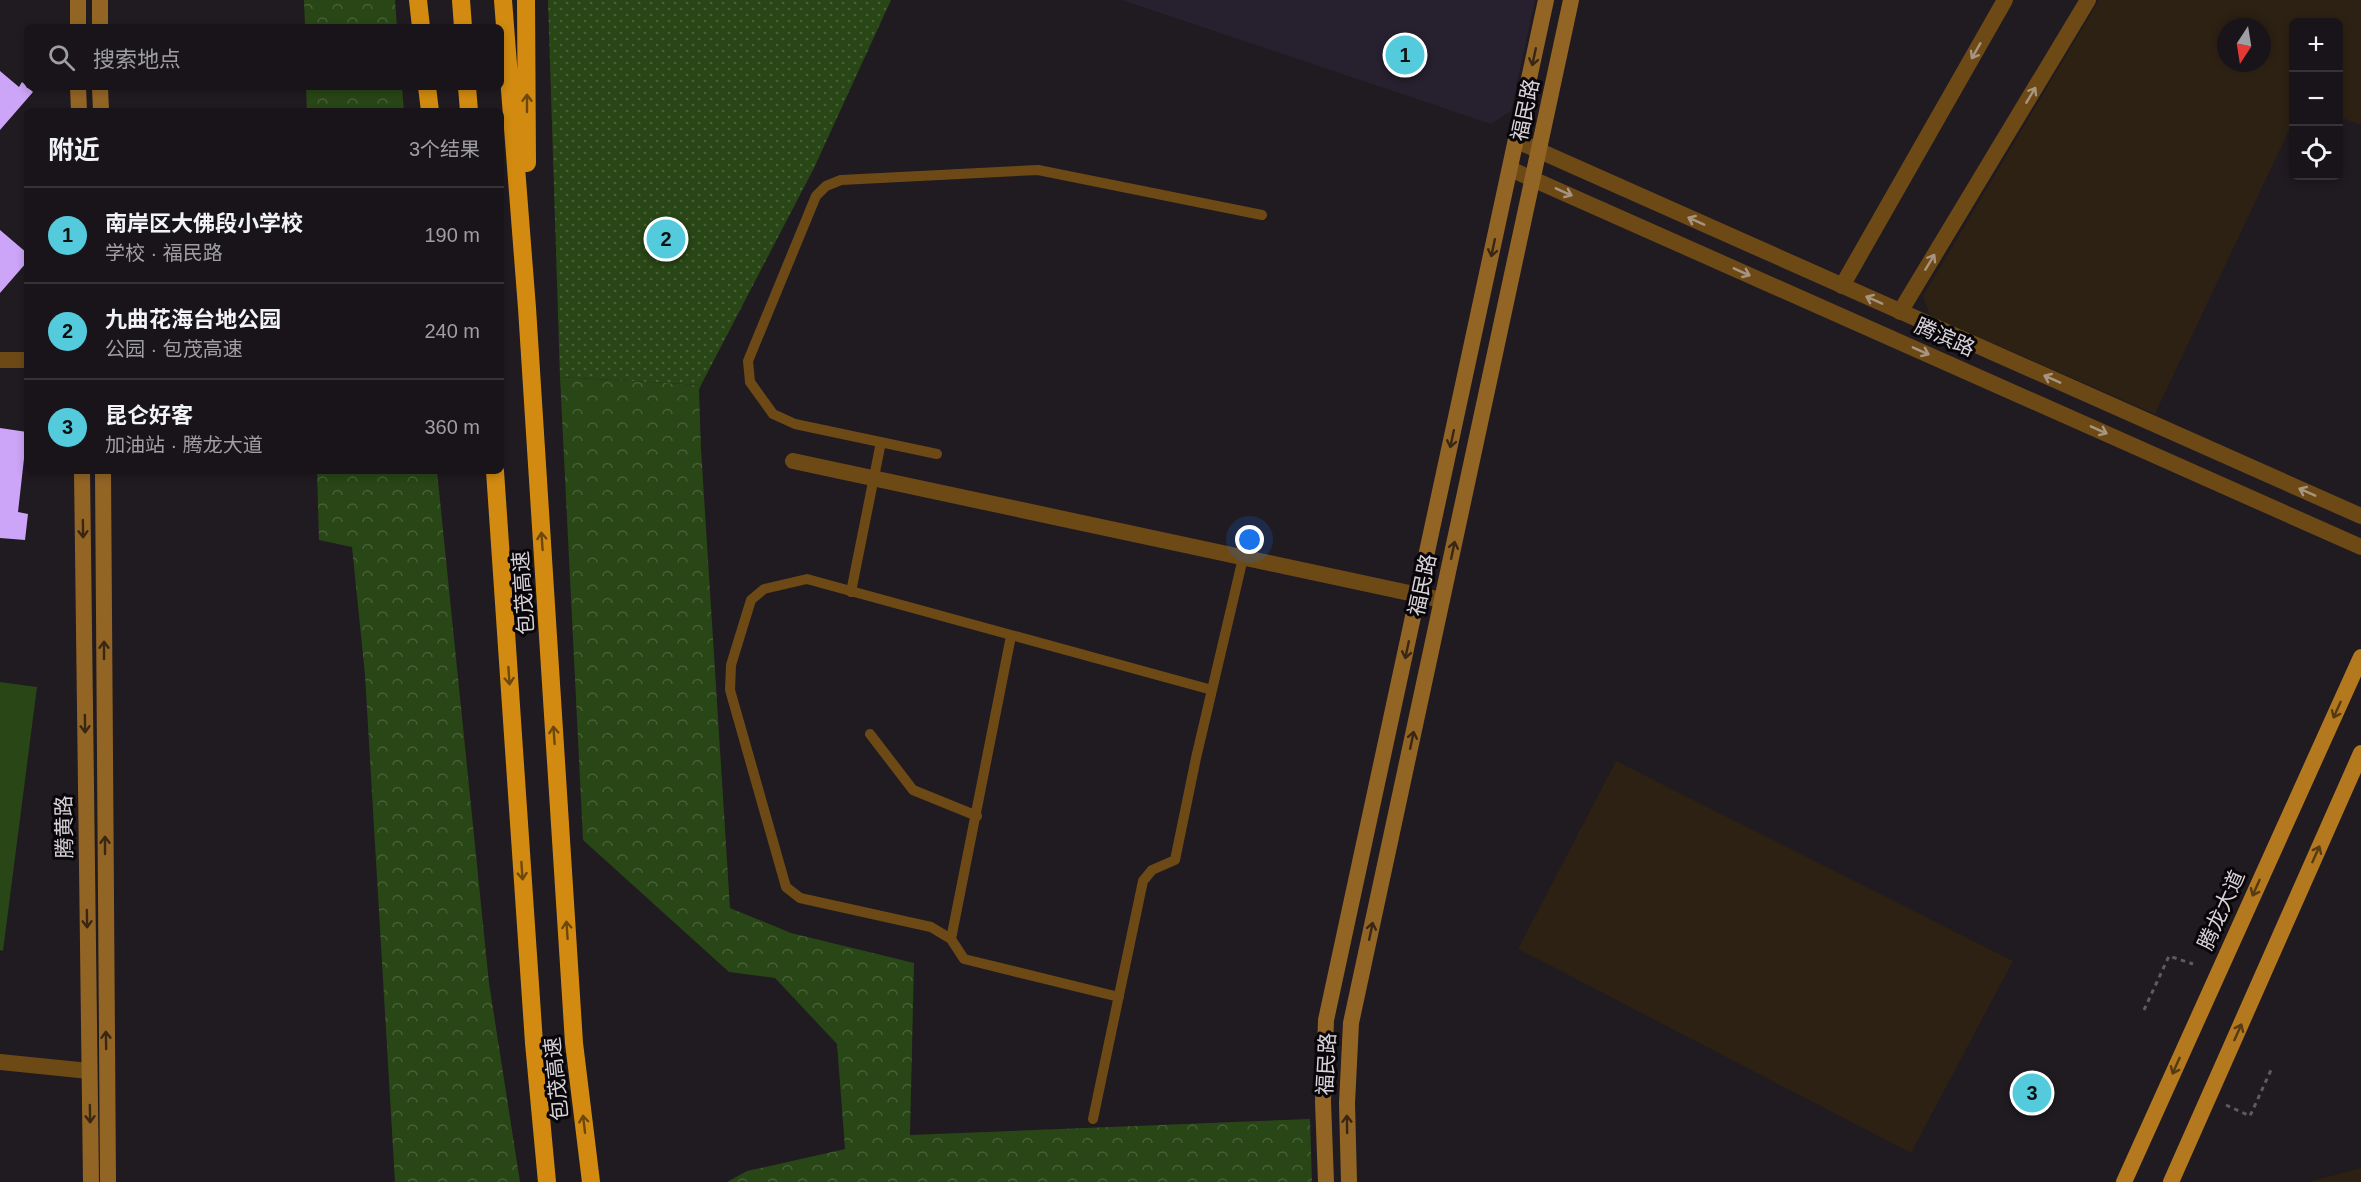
<!DOCTYPE html>
<html lang="zh">
<head>
<meta charset="utf-8">
<style>
	:root { --surface:#181419; --page:#252126; --text:#f1f3f6; --muted:#9f9ea2; --line:#363338; --accent:#53cbdc }
	body { margin:0; font-family:Helvetica,"Noto Sans SC",sans-serif; background:var(--page); color:var(--text) }
	.controls { position:absolute; right:18px; top:18px; display:grid; overflow:hidden; border-radius:9px; box-shadow:0 3px 9px #0003 }
	.controls button { width:54px; height:54px; display:grid; place-items:center; padding:0; border:0; border-bottom:2px solid var(--line); background:var(--surface); color:var(--text); font:30px sans-serif }
	.compass { position:absolute; left:2217px; top:18px; width:54px; height:54px; border-radius:50%; background:var(--surface); box-shadow:0 3px 9px #0003; rotate:192deg }
	.you { position:absolute; left:1250px; top:540px; width:21px; height:21px; margin:-15px; border:4px solid #fff; border-radius:50%; background:#1a73e8; box-shadow:0 0 0 9px #1a73e833 }
	.badge { display:grid; place-items:center; width:39px; height:39px; border-radius:50%; background:var(--accent); color:#111; font-size:20px; font-weight:700 }
	.pin { position:absolute; translate:-50% -50%; border:3px solid #fff; box-shadow:0 2px 6px #0006 }
	.list { margin:0; padding:0; list-style:none }
	h2 { display:flex; justify-content:space-between; align-items:center; height:78px; margin:0; padding:0 24px; font-size:26px }
	h2 small { font-size:20px; font-weight:400; color:var(--muted) }
	.list li { display:grid; grid-template-columns:39px 1fr auto; gap:18px; align-items:center; box-sizing:border-box; height:96px; padding:0 24px; border-top:2px solid var(--line) }
	.list b { display:block; font-size:22px; white-space:nowrap }
	.list p { margin:0; font-size:20px; white-space:nowrap; color:var(--muted) }
	.list em { font-size:20px; font-style:normal; color:var(--muted) }
	.icon { flex:none; width:33px; height:33px; fill:none; stroke:currentColor; stroke-width:2; stroke-linecap:round; stroke-linejoin:round }
	.map { position:relative; flex:none; width:2361px; height:1182px; overflow:hidden }
	.search { position:absolute; background:var(--surface); box-shadow:0 3px 9px #0003; left:24px; top:24px; width:480px; height:66px; display:flex; align-items:center; gap:15px; box-sizing:border-box; padding:0 21px; border-radius:9px; color:var(--muted); font-size:22px }
	.panel { position:absolute; background:var(--surface); box-shadow:0 3px 9px #0003; left:24px; top:108px; width:480px; height:366px; border-radius:9px }
	.map>svg:first-child { display:block }
</style>
</head>
<body>
<div class="map">
<svg width="2361" height="1182" viewBox="0 0 2361 1182">
	<defs>
		<pattern id="forest-crowns" width="20" height="18" patternUnits="userSpaceOnUse" patternTransform="scale(1.5)"><rect width="20" height="18" fill="#294616"/><path d="M2 6a3 3 0 1 1 6 0M12 15a3 3 0 1 1 6 0" fill="none" stroke="#476037"/></pattern>
		<pattern id="park-dots" width="8" height="8" patternUnits="userSpaceOnUse" patternTransform="scale(1.5)"><rect width="8" height="8" fill="#294616"/><path d="M2 2h.1M6 6h.1" fill="none" stroke="#476037" stroke-width="1.8" stroke-linecap="round"/></pattern>
	</defs>
	<rect width="100%" height="100%" fill="#201a21"/>
	<path fill="#2c2113" fill-rule="evenodd" d="M2099 0H2361V125L2339 117 2338 22H2294L2293 122 2155 414 1930 316 1923 296ZM2226 27H2262V63H2226Z
		M1616 761 2013 961 1911 1153 1518 949Z
		M2361 1168V1182H2308Z"/>
	<path fill="#27202f" d="M1122 0H1535L1511 111 1491 124Z"/>
	<path fill="#294616" d="M0 682 37 687 3 951 0 950Z"/>
	<path fill="url(#forest-crowns)" d="M304 0H395L397 27H305Z
		M306 87H402L404 111H307Z
		M560 377 701 385 699 390 701 449 730 908 791 933 914 963 910 1135 1310 1119 1312 1182H727L747 1171 845 1149 837 1044 775 978 729 972 583 840Z
		M317 471H437L489 983 520 1182H395L365 675 352 547 319 540Z"/>
	<path fill="url(#park-dots)" d="M548 0H891L814 168 701 385 560 377Z"/>
	<path fill="#cda5f8" d="M0 71 19 87 22 82 33 92 0 130Z
		M0 230 27 253V262L0 293Z
		M0 428 27 432 18 512 28 514 25 540 0 538Z"/>
	<g fill="none" stroke-linecap="round" stroke-linejoin="round">
		<path stroke="#5f5a60" stroke-width="3" stroke-dasharray="4.5 4.5" stroke-linecap="butt" d="M2144 1010 2169 956 2193 964
			M2226 1105 2250 1116 2271 1070"/>
		<path stroke="#6d4916" stroke-width="10" d="M937 454 795 424 773 414 750 382 748 361 816 196 826 186 841 180 1038 170 1262 215
			M851 592 881 442
			M870 734 913 790 977 816
			M951 939 1011 636
			M1119 997 964 959 951 939 931 927 800 898 786 887 730 690 731 665 751 600 764 589 807 579 1212 690
			M1093 1119 1143 881 1152 870 1175 860 1196 758 1243 558"/>
		<path stroke="#6d4916" stroke-width="16" d="M1842 286 2005 0
			M1900 312 2088 0
			M793 461 1442 600
			M0 1062 89 1071"/>
		<path stroke="#6d4916" stroke-width="16" d="M1517 141 2361 516
			M1510 169 2361 547
			M0 360H27"/>
		<path stroke="#936525" stroke-width="16" d="M78 0V27
			M100 0V27
			M78 87 79 111
			M100 87 101 111
			M82 471 91 1182
			M103 471 108 1182
			M1326 1182 1323 1102 1326 1020 1546 0
			M1349 1182 1347 1103 1351 1023 1571 0"/>
		<path stroke="#b4791e" stroke-width="16" d="M2124 1182 2361 657
			M2171 1182 2361 753"/>
		<path stroke="#d28b10" stroke-width="18" d="M418 0 421 27
			M461 0 463 27
			M503 0 527 308 574 1043 591 1182
			M526 0 527 163
			M427 87 430 111
			M467 87 469 111
			M495 471 534 1043 547 1182"/>
	</g>
	<defs><path id="oneway-shaft" d="M-6 0H5M1.5-3L5.5 0L1.5 3" fill="none" stroke-width="1.6" stroke-linecap="round" stroke-linejoin="round" transform="scale(1.5)"/></defs>
	<g stroke="#a89581">
		<use href="#oneway-shaft" transform="translate(1976 51) rotate(120)"/>
		<use href="#oneway-shaft" transform="translate(2031 95) rotate(-59)"/>
		<use href="#oneway-shaft" transform="translate(1564 192) rotate(24)"/>
		<use href="#oneway-shaft" transform="translate(1696 221) rotate(-156)"/>
		<use href="#oneway-shaft" transform="translate(1930 262) rotate(-59)"/>
		<use href="#oneway-shaft" transform="translate(1742 272) rotate(24)"/>
		<use href="#oneway-shaft" transform="translate(1874 300) rotate(-156)"/>
		<use href="#oneway-shaft" transform="translate(1921 351) rotate(24)"/>
		<use href="#oneway-shaft" transform="translate(2052 379) rotate(-156)"/>
		<use href="#oneway-shaft" transform="translate(2099 430) rotate(24)"/>
		<use href="#oneway-shaft" transform="translate(2307 492) rotate(-156)"/>
	</g>
	<g stroke="#392713">
		<use href="#oneway-shaft" transform="translate(1534 57) rotate(102)"/>
		<use href="#oneway-shaft" transform="translate(1493 248) rotate(102)"/>
		<use href="#oneway-shaft" transform="translate(1452 439) rotate(102)"/>
		<use href="#oneway-shaft" transform="translate(83 529) rotate(89)"/>
		<use href="#oneway-shaft" transform="translate(1453 550) rotate(-78)"/>
		<use href="#oneway-shaft" transform="translate(104 650) rotate(-90)"/>
		<use href="#oneway-shaft" transform="translate(1407 650) rotate(102)"/>
		<use href="#oneway-shaft" transform="translate(85 724) rotate(89)"/>
		<use href="#oneway-shaft" transform="translate(1412 740) rotate(-78)"/>
		<use href="#oneway-shaft" transform="translate(105 845) rotate(-90)"/>
		<use href="#oneway-shaft" transform="translate(87 919) rotate(89)"/>
		<use href="#oneway-shaft" transform="translate(1371 931) rotate(-78)"/>
		<use href="#oneway-shaft" transform="translate(106 1040) rotate(-91)"/>
		<use href="#oneway-shaft" transform="translate(90 1114) rotate(89)"/>
		<use href="#oneway-shaft" transform="translate(1347 1124) rotate(-91)"/>
	</g>
	<g stroke="#6d480c">
		<use href="#oneway-shaft" transform="translate(527 103) rotate(-90)"/>
		<use href="#oneway-shaft" transform="translate(542 541) rotate(-94)"/>
		<use href="#oneway-shaft" transform="translate(509 676) rotate(86)"/>
		<use href="#oneway-shaft" transform="translate(554 735) rotate(-94)"/>
		<use href="#oneway-shaft" transform="translate(522 871) rotate(86)"/>
		<use href="#oneway-shaft" transform="translate(567 930) rotate(-94)"/>
		<use href="#oneway-shaft" transform="translate(584 1124) rotate(-97)"/>
	</g>
	<g stroke="#553a12">
		<use href="#oneway-shaft" transform="translate(2337 710) rotate(114)"/>
		<use href="#oneway-shaft" transform="translate(2316 854) rotate(-66)"/>
		<use href="#oneway-shaft" transform="translate(2256 888) rotate(114)"/>
		<use href="#oneway-shaft" transform="translate(2238 1032) rotate(-66)"/>
		<use href="#oneway-shaft" transform="translate(2176 1066) rotate(114)"/>
	</g>
	<g text-anchor="middle" dominant-baseline="central" stroke-width="6" stroke-linejoin="round" paint-order="stroke">
		<g font-size="21" fill="#d8d3d9" stroke="#080609">
			<text transform="translate(1525 110) rotate(-78)">福民路</text>
			<text transform="translate(1945 337) rotate(24)">腾滨路</text>
			<text transform="translate(1422 585) rotate(-78)">福民路</text>
			<text transform="translate(523 593) rotate(-94)">包茂高速</text>
			<text transform="translate(64 827) rotate(-91)">腾黄路</text>
			<text transform="translate(2221 910) rotate(-66)">腾龙大道</text>
			<text transform="translate(1326 1064) rotate(-87)">福民路</text>
			<text transform="translate(556 1079) rotate(-96)">包茂高速</text>
		</g>
	</g>
</svg>
<div class="controls">
<button>+</button>
<button>−</button>
<button><svg class="icon" aria-label="locate" viewBox="0 0 24 24"><circle cx="12" cy="12" r="6"/><path d="M12 2v4M12 18v4M2 12h4M18 12h4"/></svg></button>
</div>
<svg class="compass" viewBox="-18 -18 36 36"><path d="M0-13l5 13h-10z" fill="#e53935"/><path d="M0 13l5-13h-10z" fill="#9f9ea2"/></svg>
<div class="you"></div>
<div class="pin badge" style="left:1405px;top:55px">1</div>
<div class="pin badge" style="left:666px;top:239px">2</div>
<div class="pin badge" style="left:2032px;top:1093px">3</div>
<div class="search"><svg class="icon" aria-label="search" viewBox="0 0 24 24"><circle cx="10" cy="10" r="6"/><path d="M15 15l6 6"/></svg>搜索地点</div>
<section class="panel">
<h2>附近<small>3个结果</small></h2>
<ul class="list">
<li><span class="badge">1</span><div><b>南岸区大佛段小学校</b><p>学校 · 福民路</p></div><em>190 m</em></li>
<li><span class="badge">2</span><div><b>九曲花海台地公园</b><p>公园 · 包茂高速</p></div><em>240 m</em></li>
<li><span class="badge">3</span><div><b>昆仑好客</b><p>加油站 · 腾龙大道</p></div><em>360 m</em></li>
</ul>
</section>
</div>
</body>
</html>
